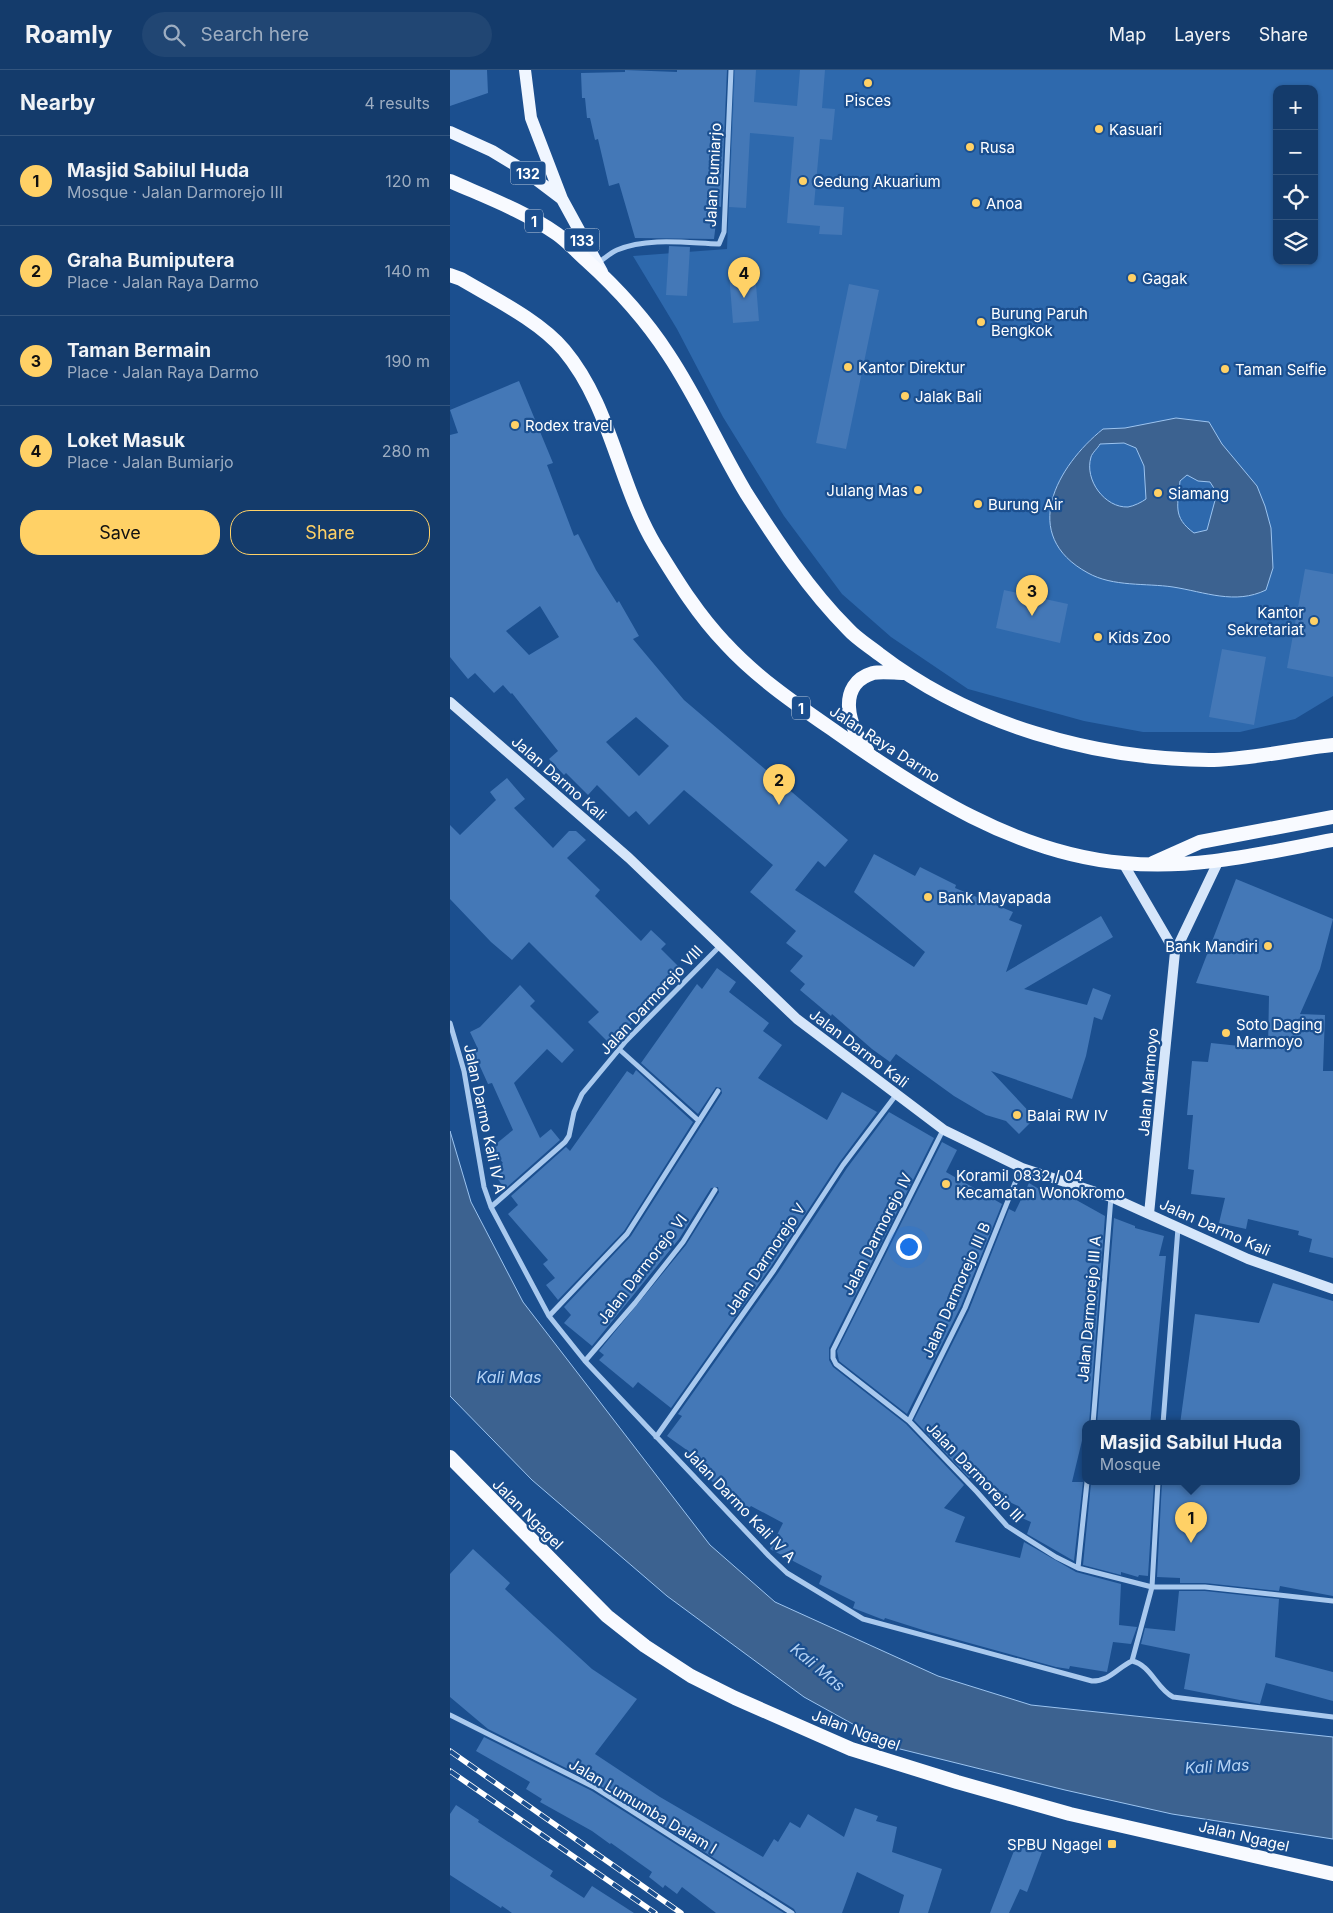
<!DOCTYPE html>
<html lang="en">
<head>
<meta charset="utf-8">
<style>
	:root { --surface:#143b6b; --page:#214673; --text:#f1f3f6; --muted:#9dadc1; --line:#33557e; --accent:#ffd166 }
	body { margin:0; font-family:Inter,sans-serif; background:var(--page); color:var(--text) }
	.controls { position:absolute; right:15px; top:15px; display:grid; overflow:hidden; border-radius:10px; box-shadow:0 1px 4px #0004 }
	.controls button { width:45px; height:45px; display:grid; place-items:center; padding:0; border:0; border-bottom:1px solid var(--line); background:var(--surface); color:var(--text); font:25px sans-serif }
	.you { position:absolute; left:458px; top:1176px; width:18px; height:18px; margin:-12px; border:4px solid #fff; border-radius:50%; background:#1a73e8; box-shadow:0 0 0 8px #1a73e833 }
	.badge { display:grid; place-items:center; width:32px; height:32px; border-radius:50%; background:var(--accent); color:#111; font-size:16px; font-weight:700 }
	.pin { position:absolute; translate:-50% -41px; filter:drop-shadow(0 1px 2px #0008) }
	.pin::after { content:''; position:absolute; top:26px; width:18px; height:15px; background:inherit; clip-path:polygon(0 0,100% 0,50% 100%) }
	.popup { position:absolute; left:632px; top:1350px; width:218px; height:65px; box-sizing:border-box; display:grid; place-content:center; border-radius:10px; background:var(--surface); filter:drop-shadow(0 1px 4px #0005); font-size:16px; white-space:nowrap; color:var(--muted) }
	.popup b { font-size:19px; color:var(--text) }
	.popup::after { content:''; position:absolute; left:50%; top:100%; margin-left:-10px; border:10px solid transparent; border-top-color:var(--surface) }
	.list { margin:0; padding:0; list-style:none }
	h2 { display:flex; justify-content:space-between; align-items:center; height:65px; margin:0; padding:0 20px; font-size:21px }
	h2 small { font-size:16px; font-weight:400; color:var(--muted) }
	.list li { display:grid; grid-template-columns:32px 1fr auto; gap:15px; align-items:center; box-sizing:border-box; height:90px; padding:0 20px; border-top:1px solid var(--line) }
	.list b { display:block; font-size:19px; white-space:nowrap }
	.list p { margin:0; font-size:16px; white-space:nowrap; color:var(--muted) }
	.list em { font-size:16px; font-style:normal; color:var(--muted) }
	.actions { display:flex; gap:10px; padding:15px 20px }
	.actions a { flex:1; padding:11px 0; border:1px solid var(--accent); border-radius:20px; text-align:center; font-size:18px; color:var(--accent) }
	.actions .main { background:var(--accent); color:#111 }
	.icon { flex:none; width:28px; height:28px; fill:none; stroke:currentColor; stroke-width:2; stroke-linecap:round; stroke-linejoin:round }
	.map { position:relative; flex:none; width:883px; height:1843px; overflow:hidden }
	header { display:flex; align-items:center; gap:30px; box-sizing:border-box; height:70px; padding:0 25px; background:var(--surface); border-bottom:1px solid var(--line) }
	header strong { font-size:24px }
	nav { display:flex; gap:28px; margin-inline-start:auto; font-size:18px }
	.search { width:350px; height:45px; background:var(--page); display:flex; align-items:center; gap:12px; box-sizing:border-box; padding:0 18px; border-radius:28px; color:var(--muted); font-size:19px }
	main { display:flex }
	aside { flex:1; background:var(--surface) }
	.map>svg:first-child { display:block }
</style>
</head>
<body>
<header>
<strong>Roamly</strong>
<div class="search"><svg class="icon" aria-label="search" viewBox="0 0 24 24"><circle cx="10" cy="10" r="6"/><path d="M15 15l6 6"/></svg>Search here</div>
<nav><a>Map</a><a>Layers</a><a>Share</a></nav>
</header>
<main>
<aside>
<h2>Nearby<small>4 results</small></h2>
<ul class="list">
<li><span class="badge">1</span><div><b>Masjid Sabilul Huda</b><p>Mosque · Jalan Darmorejo III</p></div><em>120 m</em></li>
<li><span class="badge">2</span><div><b>Graha Bumiputera</b><p>Place · Jalan Raya Darmo</p></div><em>140 m</em></li>
<li><span class="badge">3</span><div><b>Taman Bermain</b><p>Place · Jalan Raya Darmo</p></div><em>190 m</em></li>
<li><span class="badge">4</span><div><b>Loket Masuk</b><p>Place · Jalan Bumiarjo</p></div><em>280 m</em></li>
</ul>
<div class="actions"><a class="main">Save</a><a>Share</a></div>
</aside>
<div class="map">
<svg width="883" height="1843" viewBox="0 0 883 1843">
	<rect width="100%" height="100%" fill="#1b4f8f"/>
	<path fill="#2e69ad" fill-rule="evenodd" d="M284 0H883V626L845 649 790 662H693L634 651 518 619 441 567 392 524 334 446 273 347 227 259 183 186 277 179ZM827 19H864V191H827Z"/>
	<path fill="#3c6290" stroke="#9cc4f0" fill-rule="evenodd" d="M726 348 759 352 772 374 807 416 815 436 821 458 823 498 816 520C785 535 755 522 723 517 696 513 663 517 638 503 568 465 607 396 653 359L675 358ZM674 373 686 378 694 396 696 429C692 432 684 436 678 437 655 438 634 410 641 387 642 383 648 378 650 374ZM737 405 748 411 760 412 767 423 757 460 744 463C722 447 728 435 730 411Z
		M0 1061 21 1132 73 1232 260 1475 325 1532 488 1606 581 1635 883 1667V1769L722 1744 615 1720 446 1678 354 1627 217 1526 82 1410 0 1326Z"/>
	<path fill="#4478b7" fill-rule="evenodd" d="M0 0H37L38 23 0 36Z
		M175 0 227 2V0H277L271 137 268 136 264 169 185 168 169 113 159 116 148 69 145 70 140 48H137L135 28H132L131 3 175 2Z
		M285 0H306L304 32 347 36 350 0H375L372 38 385 39 382 70 370 69 364 135 394 137 392 165 369 164 370 156 337 153 344 67 300 63 296 138 279 137Z
		M219 176 240 177 237 226 216 225Z
		M305 202 309 251 283 253 279 204Z
		M399 214 429 220 396 379 366 373Z
		M69 311 103 393 97 395 124 466 128 464 146 500 167 533 169 531 189 566 183 569 234 630 398 770 375 797 368 791 345 820 464 897 475 882 404 822 424 784 465 806 470 797 506 815 505 818 563 842 559 850 572 855 556 902 651 846 663 867 574 919 637 935 643 918 661 925 652 950 644 947 636 986 622 1029 541 1001 585 1048 569 1064 556 1051 536 1045 504 1026 446 984 440 992 422 979 382 944 381 946 350 920 355 914 340 901 353 886 336 873 346 861 300 822 323 795 234 720 199 755 186 741 179 747 147 715 138 725 116 703 114 705 99 689 108 681 62 623 61 624 53 615 44 623 25 603 18 609 0 587V365L8 363 0 340ZM90 536 109 567 79 585 56 561ZM186 647 219 676 189 706 156 672Z
		M855 499 883 504V607L837 598Z
		M554 520 618 534 610 573 546 558Z
		M772 579 816 587 804 655 759 647Z
		M57 708 75 729 64 738 103 778 119 761H126L136 770 117 788 150 820 145 826 191 871 201 860 216 874 211 879 233 901 161 975 138 952 149 942 79 872 62 890 41 872 0 829V755L10 765 46 730 40 722Z
		M786 809 883 849 870 899 850 944 875 945 873 1001H883V1188L859 1182 862 1169 848 1165 849 1161 798 1149 796 1159 769 1153 775 1128 741 1124 744 1100 738 1099 743 1045H737L742 991 758 992 761 973 818 979 819 926 746 913Z
		M267 898 286 912 279 922 319 953 313 961 332 975 308 1008 377 1050 392 1022 427 1042 389 1093 320 1198 221 1338 188 1312 183 1318 149 1290 154 1285 149 1281 236 1175 269 1122 268 1117 261 1118 229 1169 142 1276 114 1253 121 1245 114 1237 181 1166 272 1023 271 1018 266 1017 248 1044 191 993 247 914 252 919Z
		M70 915 85 931 80 936 124 980 112 993 97 979 64 1013 90 1068 101 1059 110 1070 55 1119 42 1101 53 1093 41 1078 63 1060 42 1013 38 1014 23 981 28 979 20 962 30 957Z
		M186 1000 243 1052 174 1161 108 1230 96 1215 105 1208 93 1194 98 1190 58 1144 68 1135 61 1126 116 1077 120 1081 177 1001 183 1005Z
		M439 1042 484 1068 379 1278V1290L383 1297 456 1354 514 1415 494 1438 515 1447 505 1472 570 1488 574 1472 626 1502 671 1514 669 1555 687 1557 681 1574 663 1572 657 1602 620 1596 619 1599 606 1597 476 1561 435 1548 434 1550 403 1538 405 1532 369 1514 372 1506 320 1479 333 1453 301 1436 294 1444 278 1430 280 1427 236 1389 241 1383 217 1366 232 1346 228 1344 328 1203 397 1098Z
		M492 1072 507 1080 496 1102 552 1134 511 1236 457 1344 389 1291 387 1281Z
		M579 1113 599 1125 603 1117 655 1146 639 1354H636L622 1412H633L624 1491 577 1464 581 1452 565 1445 568 1436 551 1428 554 1423 522 1405 519 1408 464 1350 519 1240 559 1139 565 1142Z
		M664 1148 685 1156V1158L714 1166 709 1186H716L700 1354H647Z
		M823 1213 883 1231V1526L830 1516 829 1521 755 1513H730V1508L707 1507 712 1412H846V1354H730L745 1244 809 1253Z
		M664 1412H704L698 1506 689 1505 688 1507 671 1502V1505L633 1495 641 1413 664 1414Z
		M23 1479 60 1513 55 1519 84 1546 142 1599 187 1629 145 1684 210 1727 313 1787 324 1769 328 1772 340 1752 350 1758 358 1744 394 1767 405 1738 428 1746 426 1751 447 1757 442 1782 492 1799 478 1843H449L454 1825 407 1802 392 1843H346L344 1839 146 1713 38 1659 0 1627V1504Z
		M729 1521H755L829 1529 825 1587 883 1602V1631L816 1613 810 1634 734 1619 740 1584 691 1574 695 1558 725 1561Z
		M34 1667 142 1721 334 1843H266L232 1817 227 1824 215 1815 213 1818 199 1807 202 1802 161 1773 160 1774 142 1761 90 1732 92 1729 76 1719 80 1712 26 1681Z
		M6 1735 29 1750 28 1752 103 1801 100 1806 134 1828 142 1816 184 1843H62L52 1836 51 1838 0 1805V1744Z
		M567 1773 592 1782 577 1822 570 1819 559 1843H540Z"/>
	<g fill="none" stroke-linecap="round" stroke-linejoin="round">
		<path stroke="#a9c9ee" stroke-width="5" d="M148 193C154 189 160 183 167 180 198 167 237 173 269 174L274 162 281 0
			M0 953 14 1001 34 1117 41 1137 99 1246 135 1291 319 1486 337 1503 413 1549 642 1611C660 1611 667 1598 682 1591 701 1595 706 1618 723 1627L883 1647
			M170 980 249 1051
			M493 1060 383 1280V1288L386 1294 459 1351 527 1422 557 1456 606 1487 628 1498 702 1517H755L883 1531
			M41 1137 115 1072 119 1066 124 1042 132 1024 176 971 269 877
			M99 1246 177 1164 268 1021
			M135 1291 185 1233 233 1172 265 1120
			M459 1351 515 1238 571 1098
			M643 1354 661 1127
			M713 1354 728 1158
			M206 1367 324 1200 393 1095 446 1025
			M628 1498 637 1412
			M682 1591 702 1517 708 1412
			M0 1645 144 1717 342 1843"/>
		<path stroke="#d6e6fa" stroke-width="10" d="M0 632 179 788 347 949 494 1060 572 1098 661 1127 798 1189 883 1219
			M673 793 725 882
			M699 1144 725 882 768 792"/>
		<path stroke="#f0f6ff" stroke-width="12" d="M75 0 81 48 112 129
			M0 62 42 81 75 101 112 129 152 202"/>
		<path stroke="#f8faff" stroke-width="14" d="M0 111C36 127 74 141 107 164 117 171 127 182 136 190 167 218 196 250 218 284 248 329 269 378 296 423 326 470 359 520 398 559 407 569 419 576 429 584 522 655 643 689 759 690 798 690 844 679 883 675
			M0 205 11 209C43 228 90 251 114 280 161 336 168 413 205 475 226 509 247 544 275 573 307 608 347 635 386 662 471 722 567 784 674 793 745 800 813 783 883 770
			M417 680C398 657 386 614 423 603 432 601 445 603 454 603
			M703 793 750 772 883 747
			M0 1387 157 1546 195 1576 241 1606 285 1628 401 1679 507 1712 620 1744 883 1804"/>
		<g stroke="#fff" stroke-width="5.5">
			<path id="rail" d="M0 1681 231 1843
				M0 1701 205 1843"/>
		</g>
		<use href="#rail" stroke="#1b4f8f" stroke-width="4" stroke-dasharray="11" stroke-linecap="butt"/>
	</g>
	<g fill="#ffd166" stroke="#1b4f8f" stroke-width="2">
		<circle cx="418" cy="13" r="5"/>
		<circle cx="649" cy="59" r="5"/>
		<circle cx="520" cy="77" r="5"/>
		<circle cx="353" cy="111" r="5"/>
		<circle cx="526" cy="133" r="5"/>
		<circle cx="682" cy="208" r="5"/>
		<circle cx="531" cy="252" r="5"/>
		<circle cx="398" cy="297" r="5"/>
		<circle cx="775" cy="299" r="5"/>
		<circle cx="455" cy="326" r="5"/>
		<circle cx="65" cy="355" r="5"/>
		<circle cx="468" cy="420" r="5"/>
		<circle cx="708" cy="423" r="5"/>
		<circle cx="528" cy="434" r="5"/>
		<circle cx="864" cy="551" r="5"/>
		<circle cx="648" cy="567" r="5"/>
		<circle cx="478" cy="827" r="5"/>
		<circle cx="818" cy="876" r="5"/>
		<circle cx="776" cy="963" r="5"/>
		<circle cx="567" cy="1045" r="5"/>
		<circle cx="496" cy="1114" r="5"/>
		<rect x="657" y="1769" width="10" height="10" rx="2.5"/>
	</g>
	<g text-anchor="middle" dominant-baseline="central" stroke-width="4.5" stroke-linejoin="round" paint-order="stroke">
		<g fill="#1b4f8f" stroke="#bbcadd" stroke-width="1">
			<rect x="60.5" y="91.5" width="35" height="23" rx="4"/>
			<rect x="75" y="139.5" width="18" height="23" rx="4"/>
			<rect x="114.5" y="158.5" width="35" height="23" rx="4"/>
			<rect x="342" y="626.5" width="18" height="23" rx="4"/>
		</g>
		<g font-size="14" font-weight="bold" fill="#fff">
			<text x="78" y="103">132</text>
			<text x="84" y="151">1</text>
			<text x="132" y="170">133</text>
			<text x="351" y="638">1</text>
		</g>
		<g font-size="15" fill="#fff" stroke="#1b4f8f" text-anchor="start">
			<text x="418" y="30" text-anchor="middle">Pisces</text>
			<text x="659" y="59">Kasuari</text>
			<text x="530" y="77">Rusa</text>
			<text x="363" y="111">Gedung Akuarium</text>
			<text x="536" y="133">Anoa</text>
			<text x="692" y="208">Gagak</text>
			<text x="541" y="243">Burung Paruh<tspan x="541" dy="17">Bengkok</tspan></text>
			<text x="408" y="297">Kantor Direktur</text>
			<text x="785" y="299">Taman Selfie</text>
			<text x="465" y="326">Jalak Bali</text>
			<text x="75" y="355">Rodex travel</text>
			<text x="458" y="420" text-anchor="end">Julang Mas</text>
			<text x="718" y="423">Siamang</text>
			<text x="538" y="434">Burung Air</text>
			<text x="854" y="542" text-anchor="end">Kantor<tspan x="854" dy="17">Sekretariat</tspan></text>
			<text x="658" y="567">Kids Zoo</text>
			<text x="488" y="827">Bank Mayapada</text>
			<text x="808" y="876" text-anchor="end">Bank Mandiri</text>
			<text x="786" y="954">Soto Daging<tspan x="786" dy="17">Marmoyo</tspan></text>
			<text x="577" y="1045">Balai RW IV</text>
			<text x="506" y="1105">Koramil 0832 / 04<tspan x="506" dy="17">Kecamatan Wonokromo</tspan></text>
			<text x="652" y="1774" text-anchor="end">SPBU Ngagel</text>
		</g>
		<g font-size="15" fill="#fff" stroke="#1b4f8f">
			<text transform="translate(263 105) rotate(-87)">Jalan Bumiarjo</text>
			<text transform="translate(435 674) rotate(33)">Jalan Raya Darmo</text>
			<text transform="translate(109 708) rotate(41)">Jalan Darmo Kali</text>
			<text transform="translate(201 930) rotate(-47)">Jalan Darmorejo VIII</text>
			<text transform="translate(409 978) rotate(37)">Jalan Darmo Kali</text>
			<text transform="translate(698 1012) rotate(-85)">Jalan Marmoyo</text>
			<text transform="translate(35 1049) rotate(78)">Jalan Darmo Kali IV A</text>
			<text transform="translate(765 1157) rotate(24)">Jalan Darmo Kali</text>
			<text transform="translate(427 1164) rotate(-63)">Jalan Darmorejo IV</text>
			<text transform="translate(315 1189) rotate(-56)">Jalan Darmorejo V</text>
			<text transform="translate(192 1199) rotate(-52)">Jalan Darmorejo VI</text>
			<text transform="translate(506 1220) rotate(-66)">Jalan Darmorejo III B</text>
			<text transform="translate(639 1239) rotate(-85)">Jalan Darmorejo III A</text>
			<text transform="translate(525 1402) rotate(46)">Jalan Darmorejo III</text>
			<text transform="translate(290 1435) rotate(46)">Jalan Darmo Kali IV A</text>
			<text transform="translate(78 1444) rotate(45)">Jalan Ngagel</text>
			<text transform="translate(406 1660) rotate(20)">Jalan Ngagel</text>
			<text transform="translate(193 1736) rotate(31)">Jalan Lumumba Dalam I</text>
			<text transform="translate(794 1766) rotate(13)">Jalan Ngagel</text>
		</g>
		<g font-size="16" font-style="italic" fill="#b5d3f5" stroke="#1b4f8f">
			<text x="59" y="1307">Kali Mas</text>
			<text transform="translate(368 1597) rotate(40)">Kali Mas</text>
			<text transform="translate(767 1696) rotate(-3)">Kali Mas</text>
		</g>
	</g>
</svg>
<div class="controls">
<button>+</button>
<button>−</button>
<button><svg class="icon" aria-label="locate" viewBox="0 0 24 24"><circle cx="12" cy="12" r="6"/><path d="M12 2v4M12 18v4M2 12h4M18 12h4"/></svg></button>
<button><svg class="icon" aria-label="layers" viewBox="0 0 24 24"><path d="M12 4l9 5-9 5-9-5zM3 14l9 5 9-5"/></svg></button>
</div>
<div class="you"></div>
<div class="pin badge" style="left:741px;top:1473px">1</div>
<div class="popup"><b>Masjid Sabilul Huda</b>Mosque</div>
<div class="pin badge" style="left:329px;top:735px">2</div>
<div class="pin badge" style="left:582px;top:546px">3</div>
<div class="pin badge" style="left:294px;top:228px">4</div>
</div>
</main>
</body>
</html>
